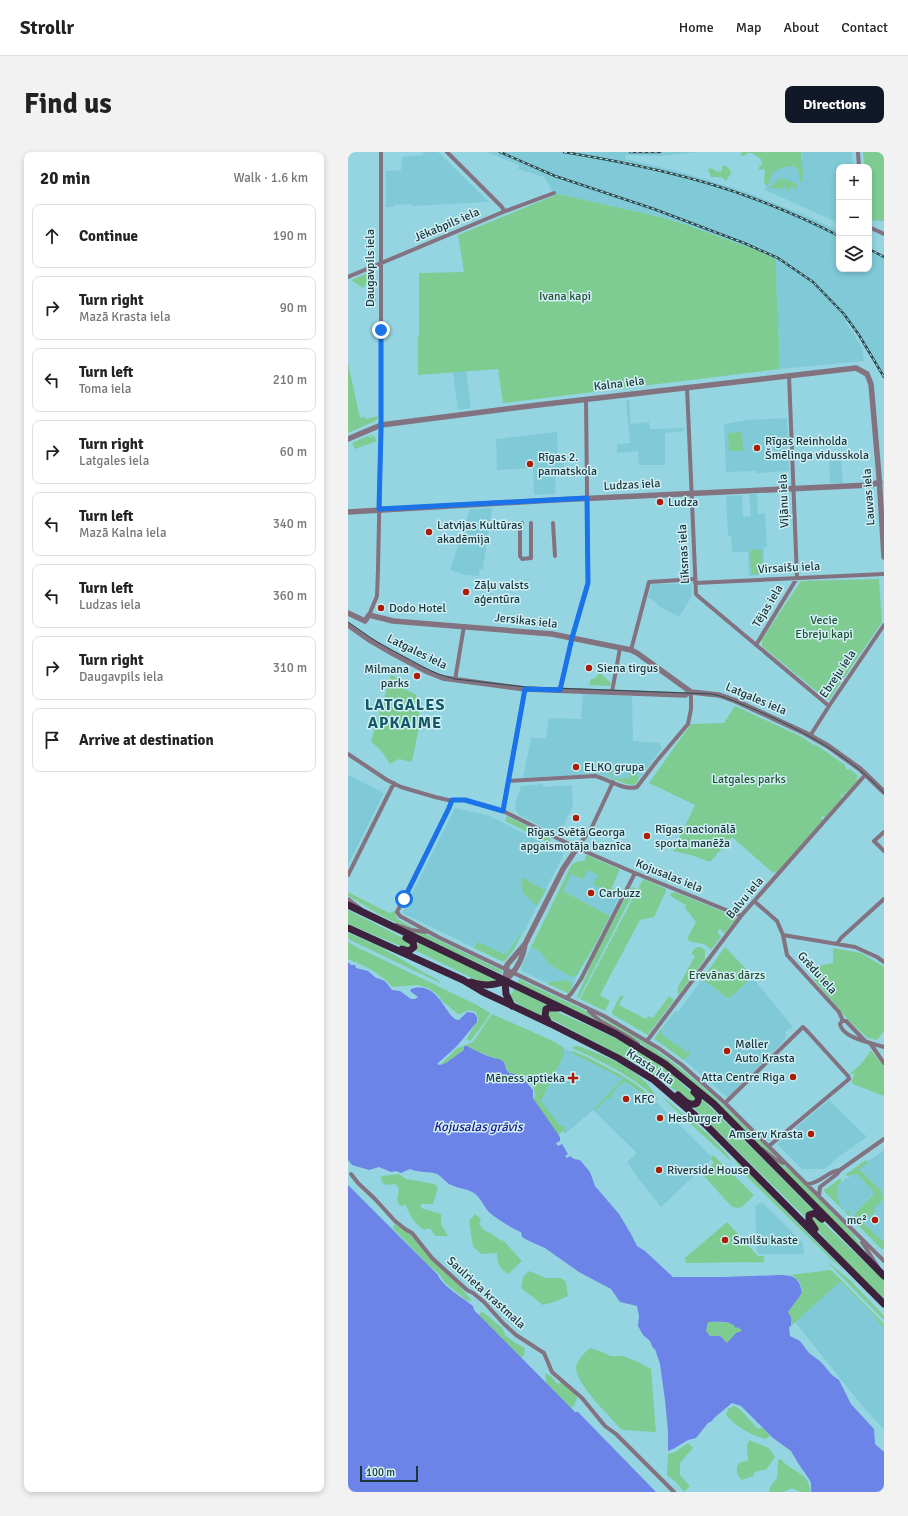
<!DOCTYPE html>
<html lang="en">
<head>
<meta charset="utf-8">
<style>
	:root { --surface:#fff; --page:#f2f2f2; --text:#222; --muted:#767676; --line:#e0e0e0; --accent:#111827 }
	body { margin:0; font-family:Signika,sans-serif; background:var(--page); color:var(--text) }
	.controls { position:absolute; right:12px; top:12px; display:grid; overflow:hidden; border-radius:8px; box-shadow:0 2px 6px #0003 }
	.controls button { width:36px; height:36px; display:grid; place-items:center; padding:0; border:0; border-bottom:1px solid var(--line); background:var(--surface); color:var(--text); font:20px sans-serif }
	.scale { position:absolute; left:12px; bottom:10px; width:58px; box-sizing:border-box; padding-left:4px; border:2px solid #1b353a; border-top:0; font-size:11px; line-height:14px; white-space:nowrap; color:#1b353a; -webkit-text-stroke:3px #d1f0f6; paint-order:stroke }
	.stop { position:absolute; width:12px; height:12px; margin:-9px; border:3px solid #1a73e8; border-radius:50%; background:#fff }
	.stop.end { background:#1a73e8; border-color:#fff; box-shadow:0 1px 4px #0008 }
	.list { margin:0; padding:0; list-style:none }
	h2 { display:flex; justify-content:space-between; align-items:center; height:52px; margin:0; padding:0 16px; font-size:17px }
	h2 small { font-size:13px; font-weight:400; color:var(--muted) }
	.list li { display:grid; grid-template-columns:26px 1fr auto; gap:12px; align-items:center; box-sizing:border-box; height:64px; margin:0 8px 8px; padding:0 8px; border:1px solid var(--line); border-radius:8px }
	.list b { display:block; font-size:15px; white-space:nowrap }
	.list p { margin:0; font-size:13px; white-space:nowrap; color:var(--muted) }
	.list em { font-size:13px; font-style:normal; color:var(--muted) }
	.icon { flex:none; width:22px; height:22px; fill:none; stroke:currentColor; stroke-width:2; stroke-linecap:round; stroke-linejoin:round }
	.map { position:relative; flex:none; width:536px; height:1340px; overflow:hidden; border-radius:8px }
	header { display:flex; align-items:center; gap:24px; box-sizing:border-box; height:56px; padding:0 20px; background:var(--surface); border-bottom:1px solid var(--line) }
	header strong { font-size:19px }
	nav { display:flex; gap:22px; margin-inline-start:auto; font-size:14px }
	.intro { display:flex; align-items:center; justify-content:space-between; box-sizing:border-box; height:96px; padding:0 24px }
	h1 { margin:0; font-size:28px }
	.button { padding:10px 18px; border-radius:8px; background:var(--accent); color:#fff; font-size:14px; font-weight:700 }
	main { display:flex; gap:24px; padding:0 24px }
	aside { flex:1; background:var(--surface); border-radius:8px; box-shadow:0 2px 6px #0003 }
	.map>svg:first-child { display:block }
</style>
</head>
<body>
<header>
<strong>Strollr</strong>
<nav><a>Home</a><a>Map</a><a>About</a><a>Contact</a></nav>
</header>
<div class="intro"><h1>Find us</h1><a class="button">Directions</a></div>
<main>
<aside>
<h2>20 min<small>Walk · 1.6 km</small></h2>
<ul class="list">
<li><svg class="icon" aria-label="ahead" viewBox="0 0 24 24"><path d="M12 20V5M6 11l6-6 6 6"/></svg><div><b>Continue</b></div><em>190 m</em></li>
<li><svg class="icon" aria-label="right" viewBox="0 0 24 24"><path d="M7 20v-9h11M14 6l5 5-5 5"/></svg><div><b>Turn right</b><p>Mazā Krasta iela</p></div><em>90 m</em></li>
<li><svg class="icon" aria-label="left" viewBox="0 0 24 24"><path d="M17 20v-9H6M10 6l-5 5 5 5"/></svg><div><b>Turn left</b><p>Toma iela</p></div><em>210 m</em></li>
<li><svg class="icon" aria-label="right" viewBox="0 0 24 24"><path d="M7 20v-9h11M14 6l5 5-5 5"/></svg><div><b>Turn right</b><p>Latgales iela</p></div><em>60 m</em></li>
<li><svg class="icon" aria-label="left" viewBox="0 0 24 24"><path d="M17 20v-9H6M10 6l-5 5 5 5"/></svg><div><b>Turn left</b><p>Mazā Kalna iela</p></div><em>340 m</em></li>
<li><svg class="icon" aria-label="left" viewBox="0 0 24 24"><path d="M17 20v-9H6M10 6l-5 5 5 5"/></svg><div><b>Turn left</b><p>Ludzas iela</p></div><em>360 m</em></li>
<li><svg class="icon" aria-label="right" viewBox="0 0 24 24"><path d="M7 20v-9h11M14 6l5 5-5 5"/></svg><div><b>Turn right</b><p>Daugavpils iela</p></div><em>310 m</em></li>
<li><svg class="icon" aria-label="arrive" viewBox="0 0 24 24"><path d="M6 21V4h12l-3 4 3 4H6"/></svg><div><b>Arrive at destination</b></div></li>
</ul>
</aside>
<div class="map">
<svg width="536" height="1340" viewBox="0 0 536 1340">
	<rect width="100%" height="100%" fill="#95d5e2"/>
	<path fill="#80cad8" d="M80 0H90L141 50 64 54V52L46 53V55H38V19L53 18 54 5 75 3V1Z
		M138 0H352L311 4 277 3 278 7 337 21 398 40 464 66 491 79V117H521V96L536 104V227L510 183 500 169 498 170 514 196 516 209 432 217 431 181 429 166 428 109 410 98 336 72 312 65 210 42 207 44 196 25 170 17 171 13Z
		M454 0H504L505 15H491V71L417 38 421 20 436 11 454 10Z
		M118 219 123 256 110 258 105 220Z
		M278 248H281L283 272 301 270 302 277 336 276V279L317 281V313H291L290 299 270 301 269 299V292L282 291Z
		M439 266 441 319 408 321V319L378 320 376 272 400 268Z
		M209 280 210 311H216V319H208L207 342 186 343 185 316 149 318 148 287Z
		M493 306 495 331H482L481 307Z
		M401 342H409L410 362 417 361 419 395H416L415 423 401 424 400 400H384L383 384H380L378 344 394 343 395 365 403 364Z
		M144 356 135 417H132L131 424 118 423 102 418 122 357Z
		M343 431 344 444 331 465 309 453V451L300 445 304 432Z
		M235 542 284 544 285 589 311 591 314 596 291 627 266 628 251 622 175 626 183 585 198 587 201 566 233 567Z
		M0 623 36 641 0 713Z
		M195 632V635L224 633 225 654 211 683 171 663 168 659 167 651 173 634Z
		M107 656 142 664 216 702 177 778 156 810 54 761Z
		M240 718 251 722 247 731 272 743 262 764 215 739 222 722Z
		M183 795 192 800 202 813 224 825 229 823 222 842 174 819 173 816Z
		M404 825 445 875 437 880 439 883 437 885V888L380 946 336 908 306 887 327 859H331L354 827 381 847Z
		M216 896 277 925 304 946 365 1006 313 1055 290 1026 279 1010 289 1001 245 958 217 982 193 949 215 905H216Z
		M481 948 519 985 489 1006 483 1012 476 1017H454L429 992Z
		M536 998V1098L507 1069 531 1039 509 1017Z
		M506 1022H509L525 1039 526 1041 507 1061 505 1067 501 1063 500 1058 498 1060 491 1053 489 1046V1035L494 1029Z
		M414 1050 455 1091 456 1102H412L409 1100 407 1054Z
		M492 1130 521 1158 536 1177V1277L515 1255 447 1170Z"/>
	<path fill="#7fcc93" d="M394 0H453L455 24H454L455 29 453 31 450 18 447 14 435 15 424 21 420 34 416 31 417 17 411 18V15L415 11 413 10V7L404 1H400L396 4 392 3Z
		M515 0H536V69L521 68V15H516Z
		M374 14H378L383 19 382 23 378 29 374 25H363L360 18 363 16 370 20 374 19Z
		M430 27C434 26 446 29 449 33V35L446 37 445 33 444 36 438 39 437 33 433 38 431 36H420L426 32Z
		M210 42 312 65 336 72 422 103 428 109C428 145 431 181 432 217L155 251 150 217 70 223V184L71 183V121L115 120 116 119 110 83Z
		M18 122 24 123 28 128V150L21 149V134L18 132 15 136 3 128Z
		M0 211 12 266 17 265 18 267 30 264 29 268 0 281Z
		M394 280 395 299H381L380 281Z
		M21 283 26 284 29 289 7 297 4 291 20 284 27 287Z
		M402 398H414L415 422H403Z
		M531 427 534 470 481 548 478 547 414 494V487L453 429Z
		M252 521 263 531 262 534 241 533 243 527 247 526Z
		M43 523 54 528 53 535 69 543 66 554 71 557V575L64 610 51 607 42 612 34 600 23 589Z
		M387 554 454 585 467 594V592L497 613 498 617 501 618V616L510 624 507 627H511L499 641 496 639V640L498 642 496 644 493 642 492 643 495 646 477 666 474 664 473 666 475 668 428 722 427 719 425 721 384 685 362 710 343 703 325 699 347 653 301 631 343 572 376 571Z
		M263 619 265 626 267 627 282 626V622L287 621 291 625 289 631 285 633 278 632 263 626 261 621Z
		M159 664 201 685 203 688 201 691 157 669Z
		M239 703 271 717V719L264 736 274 741 272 744H269L245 732 250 723 240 718 235 727 223 722 215 739 262 764 247 793 229 823 224 825 202 813 192 800 183 795 223 714C226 710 230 709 236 709L237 708V704Z
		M174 725 187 733 198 738 189 754 175 741 173 727Z
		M296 727 318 737V739L306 765 292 768 252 843 262 849 257 859 232 847 294 729Z
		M284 735 288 736 232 844 230 846 229 845 249 799 282 737Z
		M0 740 41 761 47 759 49 767 66 776C42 772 21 755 0 744Z
		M327 740 388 765V767L376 782 372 777 369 780 373 785 363 798 356 792 343 790 340 788V785L348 770 337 756 338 753 322 744 323 741Z
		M0 758 57 787 62 790V794L57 796 0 772Z
		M63 780 78 782 88 787 153 818 154 819V822Z
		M0 781 31 794 75 820 90 828 92 831 0 787Z
		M174 782 166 797 156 810 126 796 130 790 158 803 172 783Z
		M70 789 150 829 141 831 130 829 67 798 70 795Z
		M0 790 14 798H15L129 853 142 861 141 865 140 864 139 867 124 887 121 889 119 886 130 868 128 860 121 858 112 862H110L94 849 90 843 80 836 70 833 44 835C33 821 17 814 0 807Z
		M349 795H352L357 798V807L331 842H330V835L347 804 343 802 346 797Z
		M377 795 405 824 381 847 354 827Z
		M485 796 513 801 536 815V879L529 888 520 886 500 868 466 828 470 814 485 811Z
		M171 827 236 858 247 867V868L169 831Z
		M220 828 224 832 222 842 200 832 201 830Z
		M166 837 201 854 195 855 193 862 194 864C182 858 168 854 161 843L164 841Z
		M276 843 271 853 298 867 300 864 305 866 321 844 326 848 300 883 264 862V860L272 844Z
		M201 859H207C245 876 285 891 318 917 328 925 337 935 347 944L348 946 346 951 287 911 203 867 200 863Z
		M144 862 207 890 216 896V905H215L193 949 213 975 215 973 218 977 210 983 189 954 186 947 187 941 185 935 178 925H172L169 927C163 921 158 920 156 910L123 897 119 894H116V898L98 911 92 913 108 897 125 890Z
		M249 864C323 899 372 950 430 1006L417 998 342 928 284 885 255 869Z
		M312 878 315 879 313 882 326 891 325 893 329 892 339 901 341 898 342 902 336 908 307 887Z
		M227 894H230C261 906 295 917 311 949 285 924 257 911 224 896Z
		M523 898 536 914V944L505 932 503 928 506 925V922H502L514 911Z
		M224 899 237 904 275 924 273 926 271 925 224 901Z
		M276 925 289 933 301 943 300 945 278 930C270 932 264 940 262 947L259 946 246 959 245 958Z
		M314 944 360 982 378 1001 385 1011 320 951Z
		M355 948 418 1010 465 1058 460 1061 457 1065 346 956 352 954Z
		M365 1003 406 1043 394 1055 389 1056 383 1054 356 1024 357 1020 366 1011 362 1006Z
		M387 1008H388L496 1118 486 1110 396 1022Z
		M427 1008 443 1019 505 1082 516 1099 426 1010Z
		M518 1008 520 1011 511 1017 534 1040 533 1041 536 1046 525 1057 528 1059 515 1071 536 1090V1096L533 1097 505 1068 507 1061 525 1043V1039L509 1022 500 1024 497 1023Z
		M51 1022 58 1027 87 1032 90 1036 85 1052H73V1056L93 1062V1072L100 1084H87L82 1076 76 1078C67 1072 61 1063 58 1053L52 1054 49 1049 51 1036 47 1032 38 1033 34 1030 33 1024Z
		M493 1026V1030L489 1035V1046L492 1051 491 1053 498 1060 500 1058 501 1060V1064L476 1039V1038Z
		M127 1062 133 1067 131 1072 137 1079C145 1080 148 1088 156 1089L174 1109 160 1122C151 1116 149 1112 149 1101L133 1102 125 1094 121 1069Z
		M465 1064 469 1065 536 1128V1148L506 1119 464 1072 463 1065Z
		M379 1070 410 1104H416V1110L338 1111 337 1106Z
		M46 1072 60 1080 109 1131 124 1149 118 1148 97 1131 91 1122 80 1113 45 1076Z
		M477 1108 501 1127 536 1164V1168Z
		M483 1118 536 1172V1177L521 1158 492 1130 443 1174 442 1164 440 1163V1160L449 1146 454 1142C454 1132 451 1127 442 1123Z
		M181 1119 198 1126H213L218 1130 220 1144 209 1149 195 1153 173 1136 175 1125Z
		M135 1160 154 1176 158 1184 166 1190 177 1196 176 1204 170 1207 130 1165 132 1161Z
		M361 1169C372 1172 386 1167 394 1179L379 1191 369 1184H362L358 1179V1174Z
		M242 1196 254 1200 263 1204H275L290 1210 303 1217 308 1280 274 1278C263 1266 228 1232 228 1216 228 1209 236 1201 242 1196Z
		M197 1221 203 1224 209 1232 214 1230 227 1241 229 1246 226 1254 222 1256 199 1237Z
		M386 1254C393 1256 403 1270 409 1276H415L422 1284 418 1287C402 1283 389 1275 378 1263L380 1257Z
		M401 1288 421 1296 427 1305 418 1318H413L407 1320 405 1324 394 1328 389 1322V1314L393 1310 400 1309 399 1294Z
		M340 1291 345 1296 332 1311V1323L342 1334 336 1340 328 1330 319 1323 320 1302 327 1300Z
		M433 1307C443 1321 462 1319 462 1340H452L444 1336 436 1340H421L423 1333 429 1326 430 1308Z"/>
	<path fill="#6c84e7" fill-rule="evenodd" d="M0 810 3 813H7L8 816 20 819 28 826 32 827 37 829 44 838 52 839 63 847H67L70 845 62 839 63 837C92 827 98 869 111 868L119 860 126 861 129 865V870L109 894 89 912 92 913 98 911 116 898V894H119C125 898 145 907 151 907L156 910 158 917 161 921 167 922 169 927 172 925H174L185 938V946L212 985V989L208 991 210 994 214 992 220 1002 217 1004 219 1006 222 1004 226 1007 232 1008 242 1020 247 1034 271 1062 283 1082 289 1094 297 1099 325 1125H375L433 1123C446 1123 452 1127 454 1141L440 1160 443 1165V1174L441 1175 442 1184 452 1189 461 1201 473 1210 484 1223 491 1228 503 1252 526 1277 527 1292 536 1300V1340H463V1331L461 1327 450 1311 443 1299 425 1286 393 1254 384 1251 366 1266 364 1269 360 1271 348 1286 340 1288 325 1297 320 1299V1279L317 1248 312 1212 307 1197 305 1196 302 1189 295 1183 290 1174 291 1164 289 1154 272 1150 263 1137 231 1120 197 1096 181 1089 174 1085 173 1080C168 1079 143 1063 140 1059 135 1053 131 1042 122 1039 115 1036 108 1036 101 1032 97 1029 93 1024 89 1022 81 1019 71 1021 62 1017L53 1021 48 1019 43 1020 31 1015 21 1018 4 1013 0 1008ZM360 1170C368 1170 384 1168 388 1176L390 1175 394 1179 388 1181 379 1191 372 1184H362L358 1179Z
		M0 1033 90 1123C94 1134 115 1146 125 1154L126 1158 227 1260H230L308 1340H0Z"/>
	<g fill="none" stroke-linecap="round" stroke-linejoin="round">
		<path stroke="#837280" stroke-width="4" d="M99 0 153 54 156 58 155 60
			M510 0 511 15
			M521 75 536 82
			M0 125 155 60 206 41
			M441 223 449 426
			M339 235 348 442 351 445 481 554
			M174 371 172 377V404L174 407 183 406V371
			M205 371 207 404
			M347 431 536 422
			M21 463 29 444 30 417 33 273V0
			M408 493 449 426
			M283 498 301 430 347 427
			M107 528 116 474
			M212 538 224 486 240 431 238 247
			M264 540 272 496
			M462 584 481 554 536 473
			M0 602 39 628 53 635 87 645 100 648H117L155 659 229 696 287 721 393 764
			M160 629 247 624C261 627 275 639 289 635L308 610 340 572 343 557V540
			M104 648 101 656 49 760 52 764 90 785 256 864 312 897 334 913 377 951 536 1109
			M155 659 177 537
			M536 680 526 689 536 699
			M229 696 244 675 265 630
			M0 723 46 631
			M0 747 13 757
			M406 749 429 769 435 783 439 803 491 860 495 869
			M48 773 63 778 78 780
			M435 783 507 795 529 805 536 810
			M489 792 493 786 536 747
			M218 846 223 842 233 827 287 721
			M241 859 252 869 282 886 290 892
			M299 889 393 764 518 622
			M517 889 498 869H494L492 872C494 886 524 891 536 895
			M522 891 536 911
			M377 951 455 875 460 880 500 924 501 927 421 994
			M414 997 427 1007 435 1011
			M3 1022 10 1031 27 1047 47 1069 57 1077 64 1081 84 1106 119 1138 125 1141 136 1150 155 1171 168 1183 196 1201 204 1220 234 1246 257 1274 268 1282 326 1340
			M459 1032C472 1032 479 1019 492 1018
			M471 1043 472 1035 489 1022 492 1018 536 987
			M514 1090 530 1115"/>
		<path stroke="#837280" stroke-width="5.5" d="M0 287 33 273 190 253 508 216 519 222 523 232 531 324 536 405
			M0 360 206 348 522 333 532 330
			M0 461 17 469 21 463 45 469 204 482 283 498 289 501 343 540
			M0 473 20 487 44 501 80 520 95 526 177 537 337 543 343 540 371 543 388 549 457 581 480 594 512 617 536 640
			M157 829C168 819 175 807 177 792L215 717 229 696
			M157 829 159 813 177 792"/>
		<path stroke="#3e213c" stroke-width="7" d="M0 753 268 882 317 912 366 952 536 1124
			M0 776 115 828 135 840 201 871 270 906 306 928 357 972 536 1152
			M54 797 61 799 66 795 65 790 58 786
			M157 829 158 842 164 854
			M123 830C136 834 144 834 157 829
			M201 871 197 864 198 857 201 856H211
			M330 943C336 948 341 955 349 951 352 946 350 943 346 940
			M467 1077 461 1068V1063L467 1061 474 1067"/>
		<path stroke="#2c4b51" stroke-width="1" d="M0 470 29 490 75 515 90 522 107 527 178 535 364 542 376 545C432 567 495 596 536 641"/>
		<g stroke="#2c4b51" stroke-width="2.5">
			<path id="rail" d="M152 0 207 24 306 57 396 91 430 106 465 130 496 162 511 183 536 225
				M216 0C281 11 346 24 407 47 436 58 464 70 491 84
				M282 0H312
				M521 97 536 105"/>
		</g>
		<use href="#rail" stroke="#d1f0f6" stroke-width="1" stroke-dasharray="3" stroke-linecap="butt"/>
	</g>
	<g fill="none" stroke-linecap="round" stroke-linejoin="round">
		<path stroke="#1a73e8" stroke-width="5" d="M33 178V278L31 357 239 346 240 431 224 486 212 538 177 537 155 659 117 648H104L101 656 56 747"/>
	</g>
	<g fill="#ab1c05" stroke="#d1f0f6" stroke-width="1.5">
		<circle cx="409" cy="296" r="4"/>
		<circle cx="182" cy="312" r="4"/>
		<circle cx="312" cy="350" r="4"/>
		<circle cx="81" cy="380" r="4"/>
		<circle cx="118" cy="440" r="4"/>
		<circle cx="33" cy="456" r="4"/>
		<circle cx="241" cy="516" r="4"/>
		<circle cx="69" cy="524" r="4"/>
		<circle cx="228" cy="615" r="4"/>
		<circle cx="228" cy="666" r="4"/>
		<circle cx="299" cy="684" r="4"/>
		<circle cx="243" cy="741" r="4"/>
		<circle cx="379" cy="899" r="4"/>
		<circle cx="445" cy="925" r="4"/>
		<path d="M223 920h4v4h4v4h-4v4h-4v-4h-4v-4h4z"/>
		<circle cx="278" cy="947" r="4"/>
		<circle cx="312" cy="966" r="4"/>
		<circle cx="463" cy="982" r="4"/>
		<circle cx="311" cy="1018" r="4"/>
		<circle cx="527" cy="1068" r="4"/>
		<circle cx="377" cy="1088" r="4"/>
	</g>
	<g text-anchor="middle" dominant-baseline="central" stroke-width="3" stroke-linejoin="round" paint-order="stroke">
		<g font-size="12" fill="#1b353a" stroke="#d1f0f6">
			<text transform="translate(99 73) rotate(-23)">Jēkabpils iela</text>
			<text transform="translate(22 116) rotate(-90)">Daugavpils iela</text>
			<text transform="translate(271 232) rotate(-7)">Kalna iela</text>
			<text transform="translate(284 333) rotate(-3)">Ludzas iela</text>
			<text transform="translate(521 345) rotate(-94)">Lauvas iela</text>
			<text transform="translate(436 349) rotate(-92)">Viļānu iela</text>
			<text transform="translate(336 402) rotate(-93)">Līksnas iela</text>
			<text transform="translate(441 416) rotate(-3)">Virsaišu iela</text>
			<text transform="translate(420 454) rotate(-59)">Tējas iela</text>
			<text transform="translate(178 469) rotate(6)">Jersikas iela</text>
			<text transform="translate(69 500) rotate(26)">Latgales iela</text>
			<text transform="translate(490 522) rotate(-56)">Ebreju iela</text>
			<text transform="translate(408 547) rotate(23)">Latgales iela</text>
			<text transform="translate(321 724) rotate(22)">Kojusalas iela</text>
			<text transform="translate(397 746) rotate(-50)">Balvu iela</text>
			<text transform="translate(469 821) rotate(48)">Grēdu iela</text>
			<text transform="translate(302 915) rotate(34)">Krasta iela</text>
			<text transform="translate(138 1141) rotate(42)">Saulrieta krastmala</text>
		</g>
		<g font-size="12" fill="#255132" stroke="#d1f0f6">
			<text x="217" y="144">Ivana kapi</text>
			<text x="476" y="468">Vecie<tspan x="476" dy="14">Ebreju kapi</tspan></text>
			<text x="401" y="627">Latgales parks</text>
			<text x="379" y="823">Erevānas dārzs</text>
		</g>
		<g font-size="12" fill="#1b353a" stroke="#d1f0f6" text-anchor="start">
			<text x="417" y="289">Rīgas Reinholda<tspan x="417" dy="14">Šmēlinga vidusskola</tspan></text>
			<text x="190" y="305">Rīgas 2.<tspan x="190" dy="14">pamatskola</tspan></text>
			<text x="320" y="350">Ludza</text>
			<text x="89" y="373">Latvijas Kultūras<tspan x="89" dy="14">akadēmija</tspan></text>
			<text x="126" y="433">Zāļu valsts<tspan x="126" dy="14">aģentūra</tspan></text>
			<text x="41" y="456">Dodo Hotel</text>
			<text x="249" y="516">Siena tirgus</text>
			<text x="61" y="517" text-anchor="end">Milmana<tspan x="61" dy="14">parks</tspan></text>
			<text x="236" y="615">ELKO grupa</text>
			<text x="307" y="677">Rīgas nacionālā<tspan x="307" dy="14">sporta manēža</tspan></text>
			<text x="228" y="680" text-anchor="middle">Rīgas Svētā Georga<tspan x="228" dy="14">apgaismotāja baznīca</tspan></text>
			<text x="251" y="741">Carbuzz</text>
			<text x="387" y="892">Møller<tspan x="387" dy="14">Auto Krasta</tspan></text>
			<text x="437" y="925" text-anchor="end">Atta Centre Riga</text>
			<text x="217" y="926" text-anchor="end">Mēness aptieka</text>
			<text x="286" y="947">KFC</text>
			<text x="320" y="966">Hesburger</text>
			<text x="455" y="982" text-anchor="end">Amserv Krasta</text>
			<text x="319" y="1018">Riverside House</text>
			<text x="519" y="1068" text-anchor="end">mc²</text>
			<text x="385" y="1088">Smilšu kaste</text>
		</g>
		<g font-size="13" font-style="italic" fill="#1b168b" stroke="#d1f0f6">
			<text x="130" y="975">Kojusalas grāvis</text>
		</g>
		<g font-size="16" font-weight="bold" letter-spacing="1" fill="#135864" stroke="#d1f0f6">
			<text x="57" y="553">LATGALES<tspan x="57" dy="18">APKAIME</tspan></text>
		</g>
	</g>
</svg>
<div class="controls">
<button>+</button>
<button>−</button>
<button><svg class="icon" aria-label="layers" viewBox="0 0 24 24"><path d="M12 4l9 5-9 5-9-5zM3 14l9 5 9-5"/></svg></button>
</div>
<div class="scale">100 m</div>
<div class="stop" style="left:56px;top:747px"></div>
<div class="stop end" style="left:33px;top:178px"></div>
</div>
</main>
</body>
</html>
